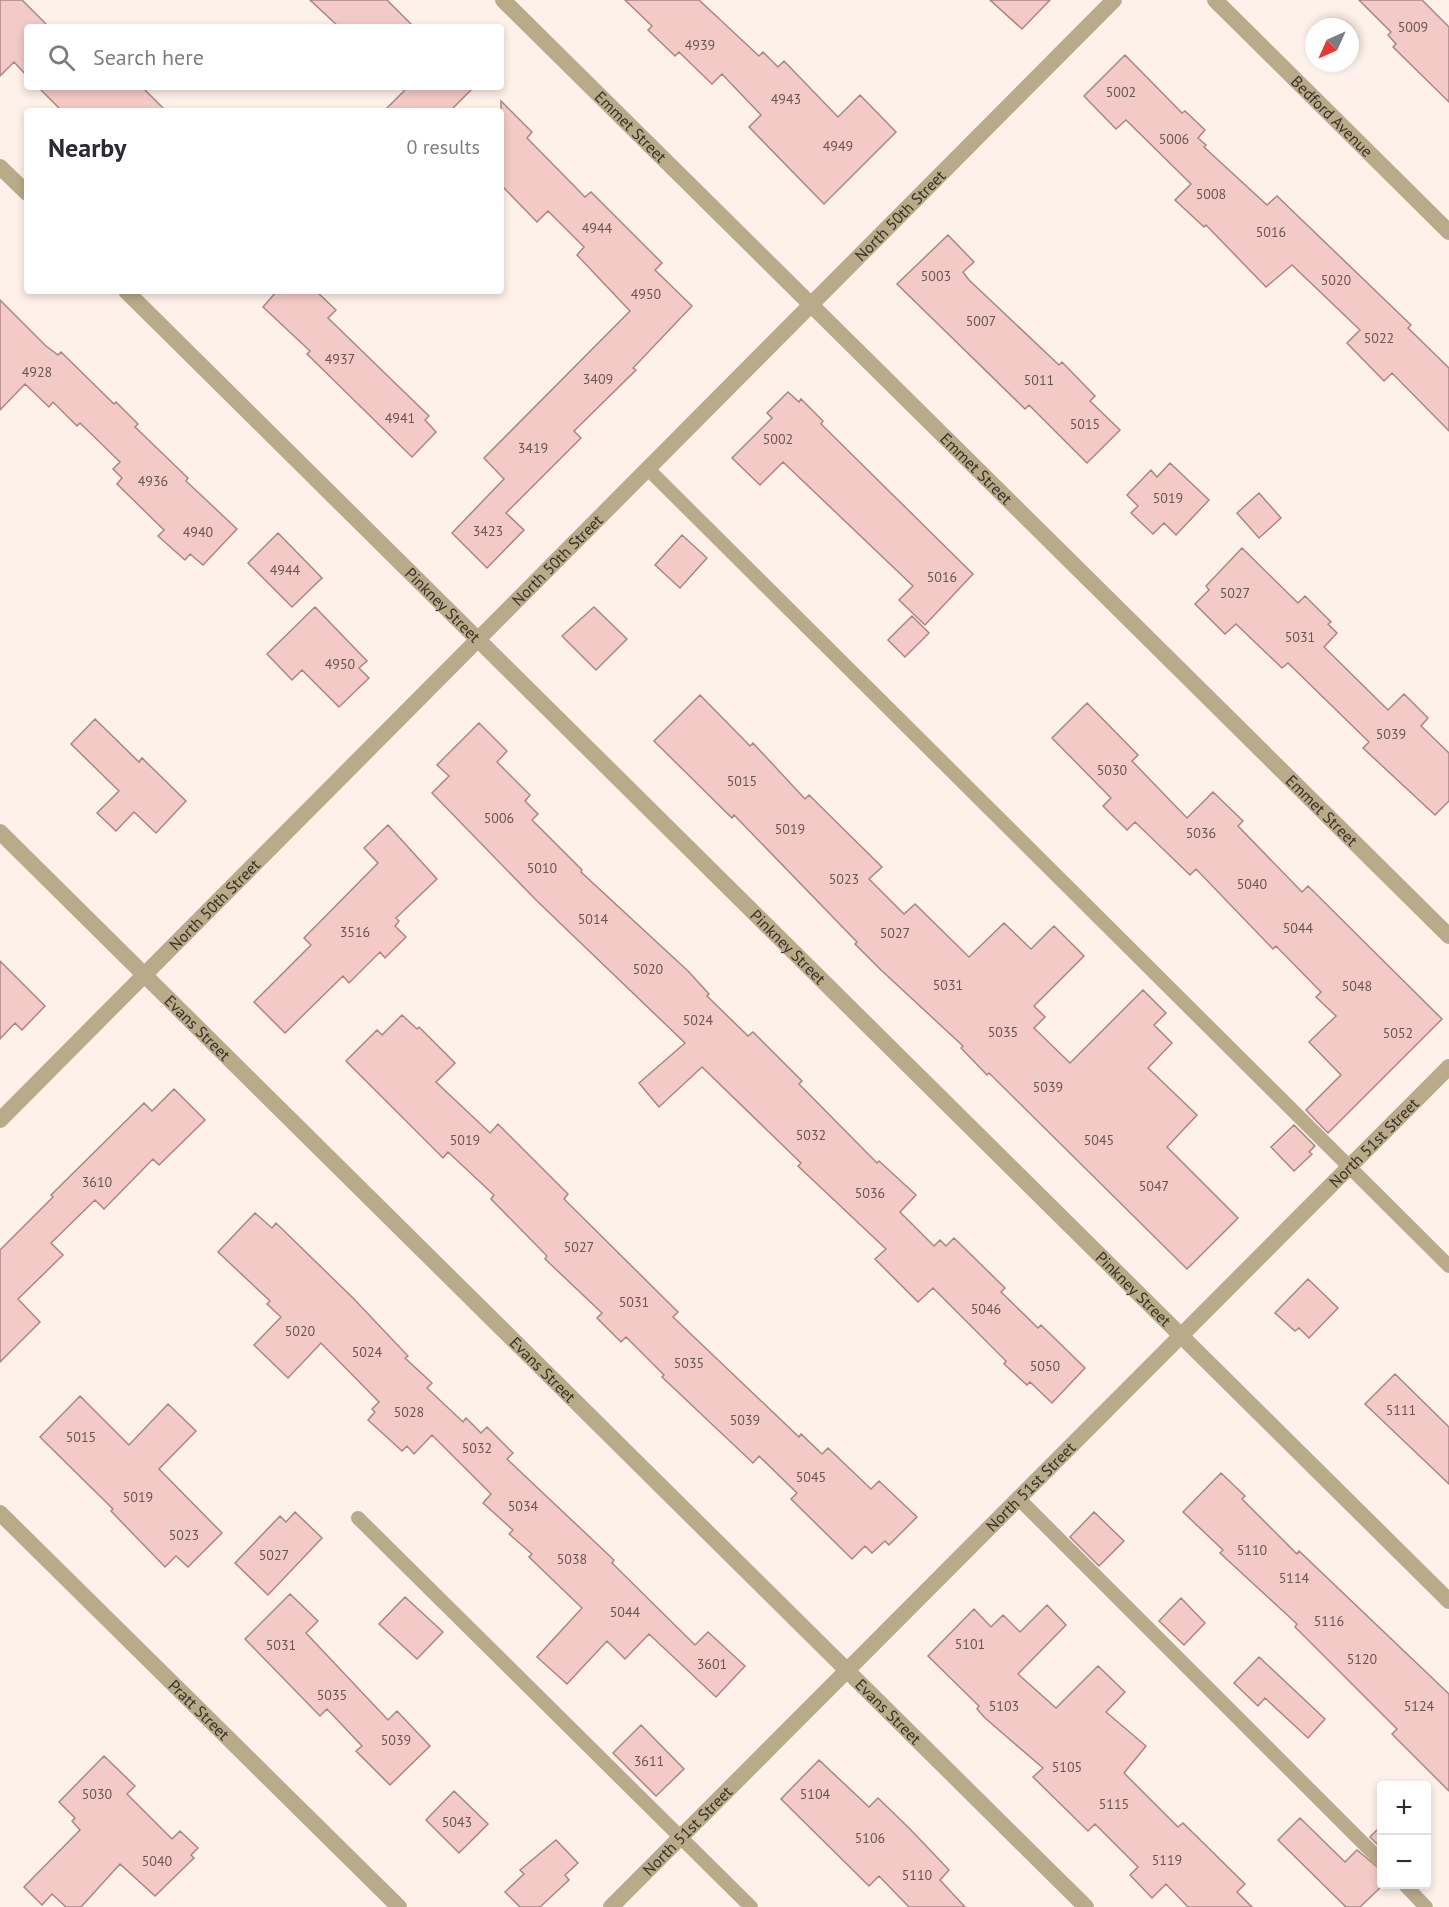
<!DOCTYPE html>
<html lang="en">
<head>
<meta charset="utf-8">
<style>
	:root { --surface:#fff; --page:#f2f2f3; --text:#2b2b33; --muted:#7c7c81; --line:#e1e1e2 }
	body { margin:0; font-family:"PT Sans",sans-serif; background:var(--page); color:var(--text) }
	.controls { position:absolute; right:18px; bottom:18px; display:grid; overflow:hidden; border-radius:6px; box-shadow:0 3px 9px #0003 }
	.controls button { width:54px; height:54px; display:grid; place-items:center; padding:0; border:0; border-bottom:2px solid var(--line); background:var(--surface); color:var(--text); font:30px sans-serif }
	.compass { position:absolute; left:1305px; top:18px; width:54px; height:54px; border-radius:50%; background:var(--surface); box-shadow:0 3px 9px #0003; rotate:225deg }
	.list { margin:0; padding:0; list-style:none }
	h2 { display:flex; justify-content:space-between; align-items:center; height:78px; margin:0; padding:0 24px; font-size:26px }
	h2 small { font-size:20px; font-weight:400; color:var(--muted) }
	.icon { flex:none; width:33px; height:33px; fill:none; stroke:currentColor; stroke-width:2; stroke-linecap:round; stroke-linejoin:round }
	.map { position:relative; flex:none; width:1449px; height:1907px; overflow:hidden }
	.search { position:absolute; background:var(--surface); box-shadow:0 3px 9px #0003; left:24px; top:24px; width:480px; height:66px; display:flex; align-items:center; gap:15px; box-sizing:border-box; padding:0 21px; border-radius:6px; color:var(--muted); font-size:22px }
	.panel { position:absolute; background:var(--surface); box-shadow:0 3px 9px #0003; left:24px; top:108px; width:480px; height:186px; border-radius:6px }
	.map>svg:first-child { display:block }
</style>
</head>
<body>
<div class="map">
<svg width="1449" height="1907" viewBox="0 0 1449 1907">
	<rect width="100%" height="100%" fill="#fef1e9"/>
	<path fill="#f4cac6" stroke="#a98683" stroke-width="1.5" d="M0 0H22L49 27H27V76L14 62 0 76Z
		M310 0H387L414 27H339Z
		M625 0H699L759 56 763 52 778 67 784 61 838 117 860 95 896 132 824 204 749 127 761 115 722 74 712 84 679 52 675 56 648 30 652 26Z
		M990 0H1050L1022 29Z
		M1359 0H1422L1449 27V102L1393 47 1396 44 1388 35 1391 32Z
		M1125 55 1182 113 1185 111 1205 130 1198 138 1206 145 1204 147 1267 205 1277 196 1411 325 1408 328 1449 368V431L1392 373 1384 381 1347 343 1360 330 1292 265 1266 287 1206 225 1204 227 1175 200 1191 184 1126 120 1116 129 1084 96Z
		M38 87H142L166 111H62Z
		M408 87H474L450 111H384Z
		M501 101 532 132 527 138 585 197 591 192 662 263 655 270 692 306 633 368 636 370 574 431 581 438 506 513 524 530 487 568 452 533 504 479 484 458 630 311 577 255 584 247 548 211 537 222 501 185Z
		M948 235 974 262 963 272 969 280 1059 365 1062 362 1095 396 1090 401 1120 430 1087 463 1029 405 1025 409 897 284Z
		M277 291H316L336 310 328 318 429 416 425 420 436 432 412 457 307 354 310 351 263 307Z
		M0 300 46 346 58 355 61 352 114 404 116 402 138 424 135 427 188 478 186 481 237 529 203 565 190 554 185 560 158 536 164 530 117 484 122 478 113 469 120 462 80 423 77 426 53 402 49 407 25 384 0 410Z
		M788 392 799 402 801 399 823 421 821 424 973 574 925 625 899 600 913 586 783 462 760 485 732 458 772 418 767 413Z
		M1170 463 1209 500 1176 535 1164 523 1153 534 1131 513 1138 506 1127 495 1151 470 1157 477Z
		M1259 493 1281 518 1259 538 1237 513Z
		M278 533 322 578 292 607 248 563Z
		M682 535 707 558 680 588 655 565Z
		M1242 548 1298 603 1305 596 1331 622 1328 624 1337 633 1324 647 1388 710 1404 694 1428 718 1421 726 1449 753V801L1435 815 1363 748 1369 742 1288 663 1282 668 1236 624 1225 634 1195 604 1209 590 1206 586Z
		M315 607 367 661 359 668 369 678 339 707 302 670 292 680 267 654Z
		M594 607 627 639 596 670 562 636Z
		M912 616 929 633 905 657 888 640Z
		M700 695 750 746 753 743 805 799 809 795 882 867 869 879 904 914 915 904 969 957 1004 923 1031 949 1054 926 1084 956 1034 1006 1045 1017 1034 1028 1070 1063 1143 990 1166 1013 1154 1025 1172 1043 1148 1068 1197 1115 1167 1147 1238 1218 1187 1269 989 1073 987 1075 961 1048 963 1046 881 970 855 944 857 942 734 815 732 818 654 741Z
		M1087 703 1138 755 1132 761 1187 818 1213 792 1243 821 1238 826 1302 892 1308 886 1442 1019 1328 1133 1306 1110 1341 1075 1309 1042 1336 1016 1316 997 1321 992 1276 946 1273 949 1196 869 1190 875 1135 822 1127 830 1103 806 1111 798 1052 738Z
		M95 719 139 762 142 758 186 801 156 833 134 812 116 831 97 813 119 791 71 744Z
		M479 723 507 751 497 762 530 795 525 801 538 814 532 820 582 870 581 872 688 971 709 994 707 996 748 1036 753 1032 802 1081 799 1084 877 1163 879 1161 916 1195 900 1212 934 1246 940 1240 946 1246 954 1238 1005 1288 1001 1292 1038 1328 1041 1325 1085 1368 1052 1403 1030 1382 1027 1385 1004 1364 1006 1361 933 1288 918 1302 875 1259 886 1249 798 1166 801 1163 702 1067 659 1107 639 1083 685 1043 536 900 432 793 449 776 437 765Z
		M388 825 437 879 396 918 399 921 395 926 406 937 385 958 380 952 349 983 343 976 285 1033 254 1002 311 945 304 938 378 863 364 848Z
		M0 961 45 1006 22 1030 15 1023 0 1039Z
		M402 1015 417 1029 419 1027 455 1063 436 1082 490 1133 498 1124 568 1194 564 1199 678 1312 673 1317 799 1437 801 1434 822 1454 828 1448 871 1489 879 1481 917 1517 889 1545 885 1541 872 1553 865 1546 852 1559 791 1499 797 1493 759 1456 753 1463 662 1377 664 1375 626 1337 621 1342 597 1318 602 1313 545 1259 547 1256 491 1199 494 1195 448 1152 443 1158 346 1061 377 1030 382 1035Z
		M174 1089 205 1120 159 1165 153 1159 104 1209 95 1200 51 1243 63 1255 18 1299 40 1322 0 1362V1250L53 1197 51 1195 144 1103 152 1111Z
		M1294 1125 1315 1146 1309 1152 1312 1154 1294 1171 1271 1147Z
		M255 1213 272 1228 276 1223 354 1299 408 1356 405 1358 432 1383 427 1388 463 1422 466 1418 481 1433 487 1427 513 1453 507 1459 614 1560 612 1563 695 1645 708 1632 745 1666 716 1697 649 1634 625 1659 607 1641 567 1684 537 1657 582 1608 529 1557 532 1554 509 1534 513 1530 483 1503 491 1494 432 1435 414 1454 407 1446 402 1451 368 1420 375 1412 372 1409 379 1402 321 1343 288 1378 254 1345 281 1317 267 1304 270 1301 218 1252Z
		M1308 1279 1338 1308 1309 1338 1299 1328 1295 1331 1275 1313Z
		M1395 1374 1449 1427V1484L1365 1404Z
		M80 1396 129 1445 168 1404 196 1431 159 1469 222 1533 188 1567 176 1556 165 1567 111 1511 113 1509 40 1437Z
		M1221 1473 1245 1496 1242 1499 1297 1554 1299 1551 1449 1694V1791L1392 1734 1397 1729 1295 1627 1297 1624 1220 1553 1223 1550 1183 1512Z
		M295 1512 322 1538 268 1595 235 1563 280 1516 286 1522Z
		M1094 1512 1124 1541 1099 1566 1070 1537Z
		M290 1594 318 1621 306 1633 388 1720 397 1711 430 1746 390 1785 356 1751 362 1746 327 1709 320 1716 245 1639Z
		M405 1597 443 1632 417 1659 379 1624Z
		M1181 1598 1205 1623 1184 1645 1159 1621Z
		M1047 1605 1066 1625 1018 1674 1056 1708 1098 1666 1125 1692 1106 1712 1146 1746 1124 1773 1178 1827 1183 1823 1245 1884 1237 1892 1252 1907H1188L1166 1884 1152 1898 1130 1875 1138 1867 1095 1824 1088 1831 1033 1777 1043 1768 985 1718 977 1709 979 1706 928 1656 974 1609 991 1627 1003 1615 1020 1632Z
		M1259 1657 1325 1719 1308 1738 1265 1698 1258 1706 1234 1683Z
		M641 1725 684 1769 656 1796 613 1753Z
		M104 1756 135 1786 127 1794 172 1839 180 1831 198 1848 191 1855 194 1858 155 1896 120 1864 81 1907H66L52 1894 42 1905 24 1887 80 1830 72 1821 75 1818 59 1802Z
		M819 1760 869 1807 878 1798 910 1829 949 1870 940 1880 965 1907H909L879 1876 869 1886 781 1799Z
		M454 1791 488 1824 459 1853 426 1820Z
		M1300 1818 1345 1862 1357 1850 1382 1871V1886L1360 1907H1346L1278 1840Z
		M1382 1825V1849L1370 1837Z
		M556 1840 578 1863 565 1875 569 1880 540 1907H520L505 1892 524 1874 520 1870Z"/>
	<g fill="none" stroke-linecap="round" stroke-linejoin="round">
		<path stroke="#b9aa89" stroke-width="14" d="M648 469 1449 1266
			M1018 1498 1382 1862
			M358 1518 751 1907
			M1404 1884 1426 1907"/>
		<g stroke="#b9aa89" stroke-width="16">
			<path id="s1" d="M503 0 1449 936"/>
			<path d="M0 167 27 193"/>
			<path id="s2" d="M126 291 1449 1601"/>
			<path id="s3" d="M0 832 1086 1907"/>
			<path id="s4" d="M0 1120 1114 0"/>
			<path id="s5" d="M0 1513 399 1907"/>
			<path id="s6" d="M611 1907 1449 1067"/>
		</g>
		<path stroke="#b9aa89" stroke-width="16" id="s7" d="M1215 0 1449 232"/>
	</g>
	<g text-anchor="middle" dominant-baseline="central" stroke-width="5" stroke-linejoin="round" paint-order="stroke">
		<g font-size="14" fill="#68564f">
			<text x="1413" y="27">5009</text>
			<text x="700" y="45">4939</text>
			<text x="1121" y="92">5002</text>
			<text x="786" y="99">4943</text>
			<text x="1174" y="139">5006</text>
			<text x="838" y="146">4949</text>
			<text x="1211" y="194">5008</text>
			<text x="597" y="228">4944</text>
			<text x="1271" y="232">5016</text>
			<text x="936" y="276">5003</text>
			<text x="1336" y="280">5020</text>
			<text x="646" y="294">4950</text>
			<text x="981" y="321">5007</text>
			<text x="1379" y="338">5022</text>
			<text x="340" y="359">4937</text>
			<text x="37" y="372">4928</text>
			<text x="598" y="379">3409</text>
			<text x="1039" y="380">5011</text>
			<text x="400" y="418">4941</text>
			<text x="1085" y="424">5015</text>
			<text x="778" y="439">5002</text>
			<text x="533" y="448">3419</text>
			<text x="153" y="481">4936</text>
			<text x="1168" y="498">5019</text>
			<text x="488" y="531">3423</text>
			<text x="198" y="532">4940</text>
			<text x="285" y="570">4944</text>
			<text x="942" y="577">5016</text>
			<text x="1235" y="593">5027</text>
			<text x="1300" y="637">5031</text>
			<text x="340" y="664">4950</text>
			<text x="1391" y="734">5039</text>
			<text x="1112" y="770">5030</text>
			<text x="742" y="781">5015</text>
			<text x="499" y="818">5006</text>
			<text x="790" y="829">5019</text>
			<text x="1201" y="833">5036</text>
			<text x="542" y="868">5010</text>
			<text x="844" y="879">5023</text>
			<text x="1252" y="884">5040</text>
			<text x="593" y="919">5014</text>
			<text x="1298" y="928">5044</text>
			<text x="355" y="932">3516</text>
			<text x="895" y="933">5027</text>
			<text x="648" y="969">5020</text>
			<text x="948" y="985">5031</text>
			<text x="1357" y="986">5048</text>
			<text x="698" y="1020">5024</text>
			<text x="1003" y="1032">5035</text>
			<text x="1398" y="1033">5052</text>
			<text x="1048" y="1087">5039</text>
			<text x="811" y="1135">5032</text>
			<text x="465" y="1140">5019</text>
			<text x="1099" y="1140">5045</text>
			<text x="97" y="1182">3610</text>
			<text x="1154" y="1186">5047</text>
			<text x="870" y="1193">5036</text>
			<text x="579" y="1247">5027</text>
			<text x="634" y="1302">5031</text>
			<text x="986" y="1309">5046</text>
			<text x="300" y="1331">5020</text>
			<text x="367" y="1352">5024</text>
			<text x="689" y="1363">5035</text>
			<text x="1045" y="1366">5050</text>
			<text x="1401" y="1410">5111</text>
			<text x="409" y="1412">5028</text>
			<text x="745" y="1420">5039</text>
			<text x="81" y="1437">5015</text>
			<text x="477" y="1448">5032</text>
			<text x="811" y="1477">5045</text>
			<text x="138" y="1497">5019</text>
			<text x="523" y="1506">5034</text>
			<text x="184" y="1535">5023</text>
			<text x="1252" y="1550">5110</text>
			<text x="274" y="1555">5027</text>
			<text x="572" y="1559">5038</text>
			<text x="1294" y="1578">5114</text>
			<text x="625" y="1612">5044</text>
			<text x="1329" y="1621">5116</text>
			<text x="970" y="1644">5101</text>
			<text x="281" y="1645">5031</text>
			<text x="1362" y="1659">5120</text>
			<text x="712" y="1664">3601</text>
			<text x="332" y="1695">5035</text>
			<text x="1004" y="1706">5103</text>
			<text x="1419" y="1706">5124</text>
			<text x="396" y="1740">5039</text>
			<text x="649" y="1761">3611</text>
			<text x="1067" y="1767">5105</text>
			<text x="97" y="1794">5030</text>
			<text x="815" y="1794">5104</text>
			<text x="1114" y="1804">5115</text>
			<text x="457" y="1822">5043</text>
			<text x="870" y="1838">5106</text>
			<text x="1167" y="1860">5119</text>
			<text x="157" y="1861">5040</text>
			<text x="917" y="1875">5110</text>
		</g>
		<g font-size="16" fill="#3a2f27" stroke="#fff">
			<text stroke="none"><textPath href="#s7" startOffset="165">Bedford Avenue</textPath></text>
			<text stroke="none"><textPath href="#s1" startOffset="180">Emmet Street</textPath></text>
			<text stroke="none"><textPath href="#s4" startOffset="1276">North 50th Street</textPath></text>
			<text stroke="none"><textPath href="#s1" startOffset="666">Emmet Street</textPath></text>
			<text stroke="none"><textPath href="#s4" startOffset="790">North 50th Street</textPath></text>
			<text stroke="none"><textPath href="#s2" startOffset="446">Pinkney Street</textPath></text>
			<text stroke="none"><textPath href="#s1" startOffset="1152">Emmet Street</textPath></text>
			<text stroke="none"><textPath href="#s4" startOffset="304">North 50th Street</textPath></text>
			<text stroke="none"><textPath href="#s2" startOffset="932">Pinkney Street</textPath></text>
			<text stroke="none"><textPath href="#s3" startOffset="278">Evans Street</textPath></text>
			<text stroke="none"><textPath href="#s6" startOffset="1080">North 51st Street</textPath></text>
			<text stroke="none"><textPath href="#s2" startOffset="1418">Pinkney Street</textPath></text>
			<text stroke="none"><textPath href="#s3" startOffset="764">Evans Street</textPath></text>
			<text stroke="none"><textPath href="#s6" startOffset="594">North 51st Street</textPath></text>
			<text stroke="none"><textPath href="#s5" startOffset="280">Pratt Street</textPath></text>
			<text stroke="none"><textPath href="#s3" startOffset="1250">Evans Street</textPath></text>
			<text stroke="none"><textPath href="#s6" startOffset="108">North 51st Street</textPath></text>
		</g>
	</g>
</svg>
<div class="controls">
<button>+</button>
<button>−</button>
</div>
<svg class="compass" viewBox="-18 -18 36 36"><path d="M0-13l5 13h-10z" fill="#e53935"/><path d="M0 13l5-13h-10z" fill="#7c7c81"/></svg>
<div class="search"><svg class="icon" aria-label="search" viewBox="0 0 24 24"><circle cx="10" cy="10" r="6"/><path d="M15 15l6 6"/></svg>Search here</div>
<section class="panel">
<h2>Nearby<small>0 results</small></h2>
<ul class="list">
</ul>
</section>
</div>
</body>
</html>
